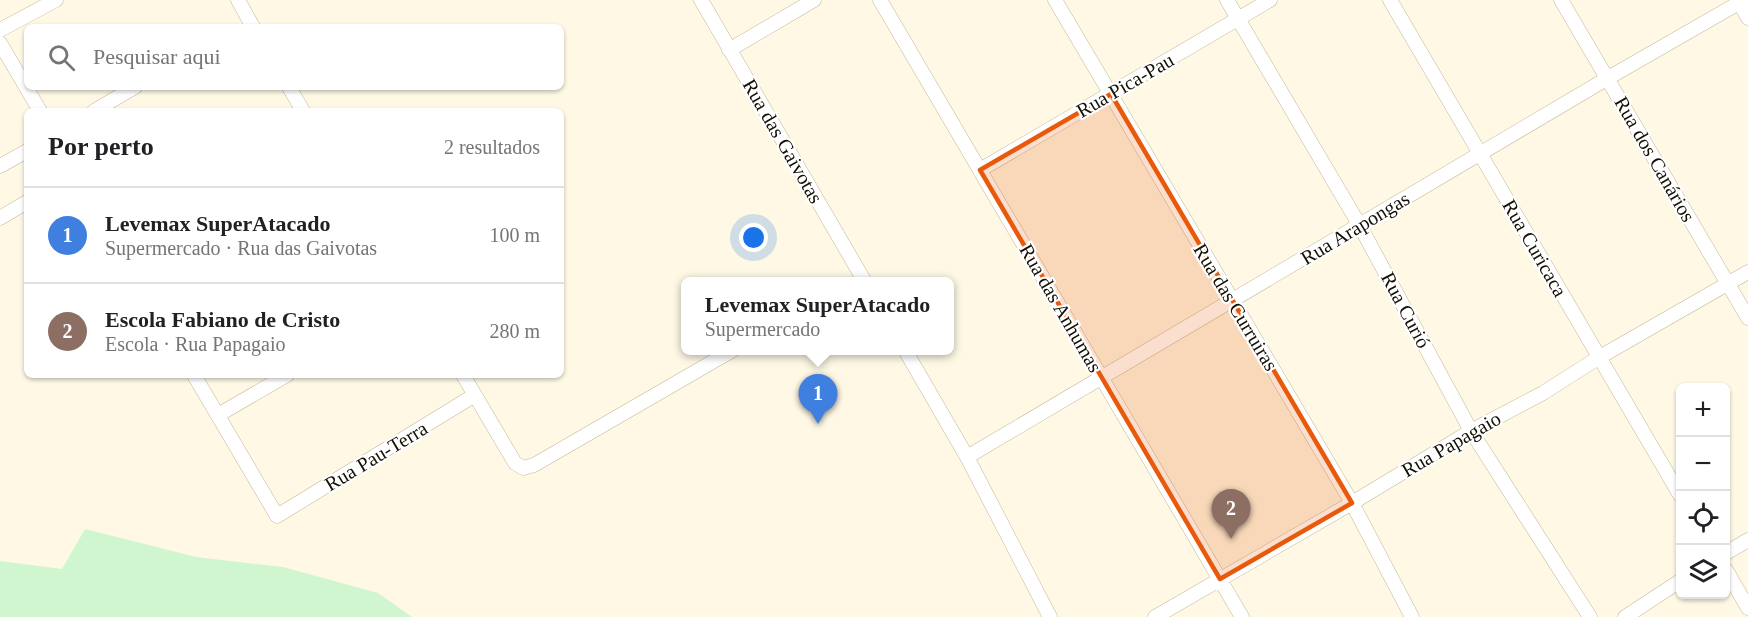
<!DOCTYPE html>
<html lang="pt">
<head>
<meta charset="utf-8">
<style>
	:root { --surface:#fff; --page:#f6f6f6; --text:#202124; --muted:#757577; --line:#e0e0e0; --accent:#0b8043 }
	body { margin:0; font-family:"Times New Roman",serif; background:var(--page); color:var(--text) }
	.controls { position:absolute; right:18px; bottom:18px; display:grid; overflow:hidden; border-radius:9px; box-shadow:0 2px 4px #0004 }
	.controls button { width:54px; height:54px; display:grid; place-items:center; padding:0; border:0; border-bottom:2px solid var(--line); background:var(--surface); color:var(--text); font:30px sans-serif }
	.you { position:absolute; left:754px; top:238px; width:21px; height:21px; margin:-15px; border:4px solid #fff; border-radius:50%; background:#1a73e8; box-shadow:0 0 0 9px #1a73e833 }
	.badge { display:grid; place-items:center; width:39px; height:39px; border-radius:50%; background:var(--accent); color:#fff; font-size:20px; font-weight:700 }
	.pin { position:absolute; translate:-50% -50px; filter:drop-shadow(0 2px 3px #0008) }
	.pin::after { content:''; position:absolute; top:32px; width:21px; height:18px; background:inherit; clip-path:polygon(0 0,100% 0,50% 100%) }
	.popup { position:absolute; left:681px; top:277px; width:273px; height:78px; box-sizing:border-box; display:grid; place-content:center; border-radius:9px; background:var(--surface); filter:drop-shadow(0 2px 4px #0005); font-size:20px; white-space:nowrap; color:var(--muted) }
	.popup b { font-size:22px; color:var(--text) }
	.popup::after { content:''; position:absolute; left:50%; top:100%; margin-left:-12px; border:12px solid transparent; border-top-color:var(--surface) }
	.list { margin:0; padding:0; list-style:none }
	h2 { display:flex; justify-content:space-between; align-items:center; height:78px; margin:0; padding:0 24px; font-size:26px }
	h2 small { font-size:20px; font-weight:400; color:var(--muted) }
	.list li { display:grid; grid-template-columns:39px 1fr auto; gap:18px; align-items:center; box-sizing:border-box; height:96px; padding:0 24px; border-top:2px solid var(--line) }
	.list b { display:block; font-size:22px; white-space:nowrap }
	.list p { margin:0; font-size:20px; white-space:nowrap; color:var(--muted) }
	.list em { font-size:20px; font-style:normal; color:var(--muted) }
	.icon { flex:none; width:33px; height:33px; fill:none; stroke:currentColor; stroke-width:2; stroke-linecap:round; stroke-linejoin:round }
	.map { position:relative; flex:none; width:1748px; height:617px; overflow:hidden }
	.search { position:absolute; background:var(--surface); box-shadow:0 2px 4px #0004; left:24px; top:24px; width:540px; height:66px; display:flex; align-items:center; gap:15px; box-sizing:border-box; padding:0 21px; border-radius:9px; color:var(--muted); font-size:22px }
	.panel { position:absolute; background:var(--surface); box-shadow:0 2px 4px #0004; left:24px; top:108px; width:540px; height:270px; border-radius:9px }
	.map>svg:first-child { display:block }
</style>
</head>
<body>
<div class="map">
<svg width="1748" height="617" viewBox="0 0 1748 617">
	<rect width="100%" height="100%" fill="#fef8e5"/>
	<path fill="#d0f6cf" d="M85 529 196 557 283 567 378 593 412 617H0V561L62 569Z"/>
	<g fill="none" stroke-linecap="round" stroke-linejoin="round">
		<g stroke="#c2b99a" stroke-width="15">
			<path id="minor" d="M238 0 253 27
				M701 0 865 282
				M880 0 1242 617
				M1055 0 1352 503 1412 617
				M1227 0 1360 226 1471 431 1590 617
				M1390 0 1680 495
				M1561 0 1748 318
				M1738 0 1748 18
				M0 30 56 0
				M0 43 40 111
				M729 50 814 0
				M289 87 303 111
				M94 111 135 87
				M0 166 27 151
				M980 170 1270 0
				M0 218 27 202
				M905 350 967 457 1050 617
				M194 375 277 516 475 395
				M463 375 515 463 523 468 534 465 733 350
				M218 415 287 375
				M967 457 1608 78 1744 0
				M1726 553 1748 540
				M1726 570 1748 608
				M1155 617 1352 503 1471 431 1543 393 1598 358 1748 272
				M1625 617 1680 581"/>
		</g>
		<use href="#minor" stroke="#fff" stroke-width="14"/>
	</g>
	<path fill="#e8590c" fill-opacity="0.2" stroke="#e8590c" stroke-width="4.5" stroke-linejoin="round" d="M1111 94 1352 503 1220 579 980 170Z"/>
	<g text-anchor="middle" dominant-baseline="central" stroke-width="4.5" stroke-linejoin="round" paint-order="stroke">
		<g font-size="20" fill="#131005" stroke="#fff">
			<text transform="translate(1125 85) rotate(-30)">Rua Pica-Pau</text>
			<text transform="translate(783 141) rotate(60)">Rua das Gaivotas</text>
			<text transform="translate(1655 159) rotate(60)">Rua dos Canários</text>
			<text transform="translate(1355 228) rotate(-31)">Rua Arapongas</text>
			<text transform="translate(1535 248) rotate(60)">Rua Curicaca</text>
			<text transform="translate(1236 307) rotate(59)">Rua das Curruiras</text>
			<text transform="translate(1061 308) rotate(60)">Rua das Anhumas</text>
			<text transform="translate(1406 310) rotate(62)">Rua Curió</text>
			<text transform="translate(1451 444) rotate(-30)">Rua Papagaio</text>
			<text transform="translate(376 456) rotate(-31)">Rua Pau-Terra</text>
		</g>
	</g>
</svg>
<div class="controls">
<button>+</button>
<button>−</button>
<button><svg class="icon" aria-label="locate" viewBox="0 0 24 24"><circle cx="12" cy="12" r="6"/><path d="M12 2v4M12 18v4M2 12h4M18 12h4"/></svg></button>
<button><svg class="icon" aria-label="layers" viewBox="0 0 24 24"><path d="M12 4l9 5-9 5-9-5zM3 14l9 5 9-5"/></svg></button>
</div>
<div class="you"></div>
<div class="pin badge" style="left:818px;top:424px;background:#3f7fe0">1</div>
<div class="popup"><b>Levemax SuperAtacado</b>Supermercado</div>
<div class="pin badge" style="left:1231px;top:539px;background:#8d6e63">2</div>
<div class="search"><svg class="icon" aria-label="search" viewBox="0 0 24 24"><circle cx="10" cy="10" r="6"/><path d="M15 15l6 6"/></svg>Pesquisar aqui</div>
<section class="panel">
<h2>Por perto<small>2 resultados</small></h2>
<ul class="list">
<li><span class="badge" style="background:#3f7fe0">1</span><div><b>Levemax SuperAtacado</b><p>Supermercado · Rua das Gaivotas</p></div><em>100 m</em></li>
<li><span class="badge" style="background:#8d6e63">2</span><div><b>Escola Fabiano de Cristo</b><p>Escola · Rua Papagaio</p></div><em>280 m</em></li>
</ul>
</section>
</div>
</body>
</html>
